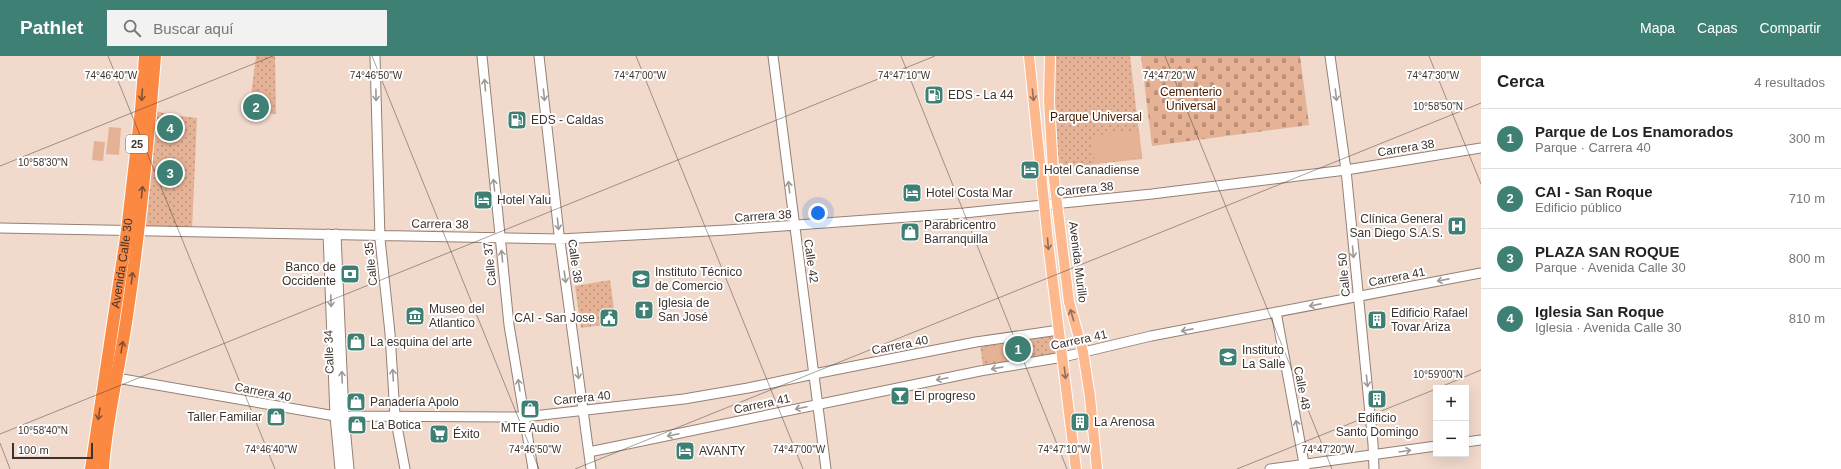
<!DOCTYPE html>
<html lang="es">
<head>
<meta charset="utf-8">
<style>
	:root { --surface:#fff; --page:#f2f2f2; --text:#222; --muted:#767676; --line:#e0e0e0; --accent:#3e8174 }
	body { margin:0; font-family:Helvetica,sans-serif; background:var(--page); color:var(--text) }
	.controls { position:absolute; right:12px; bottom:12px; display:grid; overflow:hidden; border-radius:0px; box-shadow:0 4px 16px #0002 }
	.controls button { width:36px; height:36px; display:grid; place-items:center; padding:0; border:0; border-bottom:1px solid var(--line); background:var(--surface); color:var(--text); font:20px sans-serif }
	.scale { position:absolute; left:12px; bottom:10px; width:81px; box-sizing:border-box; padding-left:4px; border:2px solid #3d332e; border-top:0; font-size:11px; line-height:14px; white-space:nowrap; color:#3d332e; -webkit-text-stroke:3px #fff; paint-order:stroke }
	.you { position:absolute; left:818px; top:157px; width:14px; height:14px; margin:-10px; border:3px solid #fff; border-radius:50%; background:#1a73e8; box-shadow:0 0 0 6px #1a73e833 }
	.badge { display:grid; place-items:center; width:26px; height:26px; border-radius:50%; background:var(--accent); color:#fff; font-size:13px; font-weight:700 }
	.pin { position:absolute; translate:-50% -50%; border:2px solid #fff; box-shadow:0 1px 4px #0006 }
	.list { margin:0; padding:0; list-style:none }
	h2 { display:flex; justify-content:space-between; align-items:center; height:52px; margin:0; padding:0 16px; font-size:17px }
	h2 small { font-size:13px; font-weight:400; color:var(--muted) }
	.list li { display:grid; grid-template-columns:26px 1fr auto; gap:12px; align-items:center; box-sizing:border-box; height:60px; padding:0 16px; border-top:1px solid var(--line) }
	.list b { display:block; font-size:15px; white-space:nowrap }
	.list p { margin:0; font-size:13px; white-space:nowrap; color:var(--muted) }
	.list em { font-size:13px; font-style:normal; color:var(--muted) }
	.icon { flex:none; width:22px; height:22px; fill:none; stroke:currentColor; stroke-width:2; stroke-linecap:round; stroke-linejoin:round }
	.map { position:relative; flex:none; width:1481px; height:413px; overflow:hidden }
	header { display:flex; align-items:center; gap:24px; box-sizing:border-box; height:56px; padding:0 20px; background:var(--accent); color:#fff }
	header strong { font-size:19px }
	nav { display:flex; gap:22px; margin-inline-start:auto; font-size:14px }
	.search { width:280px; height:36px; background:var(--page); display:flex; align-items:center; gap:10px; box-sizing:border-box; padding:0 14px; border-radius:0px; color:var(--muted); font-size:15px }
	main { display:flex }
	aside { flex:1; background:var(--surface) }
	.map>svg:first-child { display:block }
</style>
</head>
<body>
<header>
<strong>Pathlet</strong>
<div class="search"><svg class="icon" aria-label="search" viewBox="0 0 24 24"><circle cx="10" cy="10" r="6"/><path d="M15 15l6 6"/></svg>Buscar aquí</div>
<nav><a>Mapa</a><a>Capas</a><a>Compartir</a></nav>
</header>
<main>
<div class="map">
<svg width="1481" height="413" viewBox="0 0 1481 413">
	<defs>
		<pattern id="green-dots" width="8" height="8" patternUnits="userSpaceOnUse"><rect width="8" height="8" fill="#e5b296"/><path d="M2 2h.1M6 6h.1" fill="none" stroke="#bb917b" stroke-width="1.8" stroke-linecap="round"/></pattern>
		<pattern id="cemetery-stones" width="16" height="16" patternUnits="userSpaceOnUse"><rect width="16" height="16" fill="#e5b296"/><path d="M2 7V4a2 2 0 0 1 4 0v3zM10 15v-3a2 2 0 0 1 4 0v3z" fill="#bb917b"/></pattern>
	</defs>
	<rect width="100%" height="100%" fill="#f1d9cc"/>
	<path fill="url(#green-dots)" d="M256 0H275L276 58 249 56Z
		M1056 0H1130L1142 103 1059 112 1054 45Z
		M154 55 180 60 197 62 192 173 138 172Z
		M610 224 616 267 581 272 575 230Z
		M1053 277 1056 297 983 310 980 288Z"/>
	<path fill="url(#cemetery-stones)" d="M1141 0H1300L1309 69 1152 90Z"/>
	<path fill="#e5b296" d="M109 71 121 72 119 99 106 98Z
		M1139 74 1142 101 1095 108 1091 80Z
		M94 85 105 86 103 105 92 104Z
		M1012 287 1014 300 986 305 984 292Z"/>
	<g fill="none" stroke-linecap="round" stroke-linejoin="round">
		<g stroke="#968074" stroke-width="11">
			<path id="secondary" d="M375 0 380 183 390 277 395 360 405 413
				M482 0 509 269 533 413
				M539 0 559 178 591 413
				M773 0 826 413
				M1330 0 1346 114 1373 388 1374 413
				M0 172 560 183 727 174 964 157 1152 138 1346 114 1481 92
				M328 178 335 360 340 413
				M336 178 344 360 349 413
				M1276 256 1305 413
				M111 321 335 360 524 361 684 343 748 332 814 318 976 286 1059 274
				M1466 386 1481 384
				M589 396 980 315 1063 301 1151 280 1481 217
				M1270 413 1436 390"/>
		</g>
		<g stroke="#fff" stroke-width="12">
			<path id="primary" d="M1029 0 1049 195 1076 413
				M1050 0 1049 45 1053 115 1069 246 1083 296 1090 341 1097 413"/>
		</g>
		<g stroke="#fff" stroke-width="14">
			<g id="highway">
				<path id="s1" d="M91 413 127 175 141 54 145 0"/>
				<path d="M103 413C106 362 120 311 127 260 140 174 148 87 155 0"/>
			</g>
		</g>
		<use href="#secondary" stroke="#fff" stroke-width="9"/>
		<use href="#primary" stroke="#fdb88e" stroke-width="10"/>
		<use href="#highway" stroke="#fc8942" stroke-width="12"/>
	</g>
	<defs><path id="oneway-shaft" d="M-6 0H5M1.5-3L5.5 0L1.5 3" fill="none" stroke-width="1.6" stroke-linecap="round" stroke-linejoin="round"/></defs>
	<g stroke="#9e9996">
		<use href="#oneway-shaft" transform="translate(485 29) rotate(-95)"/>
		<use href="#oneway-shaft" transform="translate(376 39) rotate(89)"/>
		<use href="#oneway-shaft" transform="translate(544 39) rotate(84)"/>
		<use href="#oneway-shaft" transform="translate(1336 39) rotate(83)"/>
		<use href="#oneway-shaft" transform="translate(494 129) rotate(-96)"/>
		<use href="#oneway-shaft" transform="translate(789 131) rotate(-97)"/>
		<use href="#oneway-shaft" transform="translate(558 168) rotate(84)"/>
		<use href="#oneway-shaft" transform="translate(1353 196) rotate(85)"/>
		<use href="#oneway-shaft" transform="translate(502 200) rotate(-96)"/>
		<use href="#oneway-shaft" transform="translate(565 221) rotate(82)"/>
		<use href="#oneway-shaft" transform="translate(1443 224) rotate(169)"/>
		<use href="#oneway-shaft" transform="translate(331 245) rotate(88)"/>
		<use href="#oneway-shaft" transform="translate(1315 249) rotate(169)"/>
		<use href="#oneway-shaft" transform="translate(1187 274) rotate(169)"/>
		<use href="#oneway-shaft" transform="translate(997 312) rotate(170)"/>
		<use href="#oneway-shaft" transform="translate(578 317) rotate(83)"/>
		<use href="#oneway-shaft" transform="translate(393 319) rotate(-93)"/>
		<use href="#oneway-shaft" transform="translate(342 321) rotate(-92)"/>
		<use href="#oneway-shaft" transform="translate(942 323) rotate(168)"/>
		<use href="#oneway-shaft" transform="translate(1367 325) rotate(84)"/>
		<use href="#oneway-shaft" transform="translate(519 329) rotate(-99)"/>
		<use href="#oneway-shaft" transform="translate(801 352) rotate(168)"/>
		<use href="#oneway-shaft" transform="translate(1297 370) rotate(-101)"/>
		<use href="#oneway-shaft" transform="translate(673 379) rotate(168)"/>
		<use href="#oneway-shaft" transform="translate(1405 395) rotate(-9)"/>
	</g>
	<g stroke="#805135">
		<use href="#oneway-shaft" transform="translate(142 39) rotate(94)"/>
		<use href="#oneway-shaft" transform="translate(142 136) rotate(-84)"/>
		<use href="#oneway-shaft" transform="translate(132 222) rotate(-83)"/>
		<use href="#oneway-shaft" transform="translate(122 291) rotate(-80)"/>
		<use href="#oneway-shaft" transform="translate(99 358) rotate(99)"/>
	</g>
	<g stroke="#936f59">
		<use href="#oneway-shaft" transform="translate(1033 39) rotate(84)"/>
		<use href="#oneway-shaft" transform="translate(1048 188) rotate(85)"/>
		<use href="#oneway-shaft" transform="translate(1072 259) rotate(-106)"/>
		<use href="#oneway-shaft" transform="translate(1065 317) rotate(83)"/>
	</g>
	<path fill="none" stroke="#3d332e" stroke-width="1" stroke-opacity="0.45" d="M108 0 275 413M372 0 539 413M636 0 803 413M901 0 1067 413M1165 0 1332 413M1429 0 1481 128M0 110 273 0M1438 332 1481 314M0 378 935 0M0 387 10 413M575 413 1481 47M1237 413 1436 333"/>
	<defs>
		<g id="fuel-square" transform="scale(1)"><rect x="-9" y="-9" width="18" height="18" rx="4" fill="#3e8174" stroke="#fff"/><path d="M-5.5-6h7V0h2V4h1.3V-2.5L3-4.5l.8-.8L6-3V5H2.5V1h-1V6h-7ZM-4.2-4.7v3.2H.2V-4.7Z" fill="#fff"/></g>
		<g id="hotel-square" transform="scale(1)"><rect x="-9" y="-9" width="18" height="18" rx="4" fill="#3e8174" stroke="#fff"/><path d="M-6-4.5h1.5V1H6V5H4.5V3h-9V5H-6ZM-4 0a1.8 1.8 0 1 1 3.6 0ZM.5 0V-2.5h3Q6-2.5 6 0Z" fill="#fff"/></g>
		<g id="hospital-square" transform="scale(1)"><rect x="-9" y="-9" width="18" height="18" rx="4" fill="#3e8174" stroke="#fff"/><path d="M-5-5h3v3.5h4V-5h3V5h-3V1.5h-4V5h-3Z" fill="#fff"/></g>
		<g id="shop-square" transform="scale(1)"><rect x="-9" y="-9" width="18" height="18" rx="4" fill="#3e8174" stroke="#fff"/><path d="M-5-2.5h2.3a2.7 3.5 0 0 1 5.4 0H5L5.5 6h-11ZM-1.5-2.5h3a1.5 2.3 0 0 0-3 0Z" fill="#fff"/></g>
		<g id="bank-square" transform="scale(1)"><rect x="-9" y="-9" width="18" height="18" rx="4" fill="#3e8174" stroke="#fff"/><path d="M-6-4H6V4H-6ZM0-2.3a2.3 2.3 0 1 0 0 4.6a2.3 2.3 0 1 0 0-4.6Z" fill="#fff"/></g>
		<g id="school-square" transform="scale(1)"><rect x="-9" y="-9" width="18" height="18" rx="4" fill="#3e8174" stroke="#fff"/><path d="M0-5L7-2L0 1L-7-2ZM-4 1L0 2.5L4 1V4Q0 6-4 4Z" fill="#fff"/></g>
		<g id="church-square" transform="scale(1)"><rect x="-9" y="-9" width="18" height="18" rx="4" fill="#3e8174" stroke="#fff"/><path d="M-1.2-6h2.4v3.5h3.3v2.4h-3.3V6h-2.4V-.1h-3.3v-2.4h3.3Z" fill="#fff"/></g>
		<g id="museum-square" transform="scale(1)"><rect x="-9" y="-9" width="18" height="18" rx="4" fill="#3e8174" stroke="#fff"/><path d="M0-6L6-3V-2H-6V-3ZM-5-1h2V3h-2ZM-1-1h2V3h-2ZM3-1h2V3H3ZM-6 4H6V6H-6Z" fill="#fff"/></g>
		<g id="civic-square" transform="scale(1)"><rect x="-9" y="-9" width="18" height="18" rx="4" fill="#3e8174" stroke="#fff"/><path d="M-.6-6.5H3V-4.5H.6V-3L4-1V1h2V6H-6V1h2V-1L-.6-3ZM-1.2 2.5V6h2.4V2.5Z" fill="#fff"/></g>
		<g id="building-square" transform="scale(1)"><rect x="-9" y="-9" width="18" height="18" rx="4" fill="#3e8174" stroke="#fff"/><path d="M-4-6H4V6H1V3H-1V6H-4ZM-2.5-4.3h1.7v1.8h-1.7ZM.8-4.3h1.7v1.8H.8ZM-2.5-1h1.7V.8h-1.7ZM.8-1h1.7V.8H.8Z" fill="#fff"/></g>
		<g id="bar-square" transform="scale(1)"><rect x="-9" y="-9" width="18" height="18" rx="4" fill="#3e8174" stroke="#fff"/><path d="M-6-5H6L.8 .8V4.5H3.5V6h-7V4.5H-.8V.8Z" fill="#fff"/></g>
		<g id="supermarket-square" transform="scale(1)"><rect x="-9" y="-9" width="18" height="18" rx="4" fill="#3e8174" stroke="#fff"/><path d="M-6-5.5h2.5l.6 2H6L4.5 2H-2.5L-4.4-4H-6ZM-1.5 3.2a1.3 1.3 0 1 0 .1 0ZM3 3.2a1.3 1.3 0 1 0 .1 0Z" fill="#fff"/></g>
	</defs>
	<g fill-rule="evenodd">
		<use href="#fuel-square" x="934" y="39"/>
		<use href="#fuel-square" x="517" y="64"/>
		<use href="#hotel-square" x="1030" y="114"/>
		<use href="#hotel-square" x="912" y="137"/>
		<use href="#hotel-square" x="483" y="144"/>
		<use href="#hospital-square" x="1457" y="170"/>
		<use href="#shop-square" x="910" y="176"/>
		<use href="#bank-square" x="350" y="218"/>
		<use href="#school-square" x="641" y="223"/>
		<use href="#church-square" x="644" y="254"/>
		<use href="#museum-square" x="415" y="260"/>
		<use href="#civic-square" x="609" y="262"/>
		<use href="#building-square" x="1377" y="264"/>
		<use href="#shop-square" x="356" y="286"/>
		<use href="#school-square" x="1228" y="301"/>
		<use href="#bar-square" x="900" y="340"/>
		<use href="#building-square" x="1377" y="343"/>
		<use href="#shop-square" x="356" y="346"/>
		<use href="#shop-square" x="530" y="353"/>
		<use href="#shop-square" x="276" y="361"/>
		<use href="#building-square" x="1080" y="366"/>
		<use href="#shop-square" x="357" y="369"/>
		<use href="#supermarket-square" x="439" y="378"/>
		<use href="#hotel-square" x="685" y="395"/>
	</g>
	<g text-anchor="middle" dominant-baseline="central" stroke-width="4" stroke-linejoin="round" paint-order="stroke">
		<rect fill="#fff" stroke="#77706d" stroke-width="1" x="126" y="79" width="22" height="18" rx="3"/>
		<g font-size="11" font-weight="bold" fill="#3d332e">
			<text x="137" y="88">25</text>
		</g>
		<g font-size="12" fill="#461b00" stroke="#fff">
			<text x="1191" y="36">Cementerio<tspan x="1191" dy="14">Universal</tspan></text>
			<text x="1096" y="61">Parque Universal</text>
		</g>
		<g font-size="12" fill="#3d332e" stroke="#fff" text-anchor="start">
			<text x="948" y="39">EDS - La 44</text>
			<text x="531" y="64">EDS - Caldas</text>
			<text x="1044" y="114">Hotel Canadiense</text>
			<text x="926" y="137">Hotel Costa Mar</text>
			<text x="497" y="144">Hotel Yalu</text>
			<text x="1443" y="163" text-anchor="end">Clínica General<tspan x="1443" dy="14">San Diego S.A.S.</tspan></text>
			<text x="924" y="169">Parabricentro<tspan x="924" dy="14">Barranquilla</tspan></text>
			<text x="336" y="211" text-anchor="end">Banco de<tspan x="336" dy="14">Occidente</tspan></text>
			<text x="655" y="216">Instituto Técnico<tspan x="655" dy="14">de Comercio</tspan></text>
			<text x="658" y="247">Iglesia de<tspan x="658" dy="14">San José</tspan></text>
			<text x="429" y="253">Museo del<tspan x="429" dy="14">Atlantico</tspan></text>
			<text x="1391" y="257">Edificio Rafael<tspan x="1391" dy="14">Tovar Ariza</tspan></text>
			<text x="595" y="262" text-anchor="end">CAI - San Jose</text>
			<text x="370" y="286">La esquina del arte</text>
			<text x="1242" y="294">Instituto<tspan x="1242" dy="14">La Salle</tspan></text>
			<text x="914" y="340">El progreso</text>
			<text x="370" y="346">Panadería Apolo</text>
			<text x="262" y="361" text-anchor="end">Taller Familiar</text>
			<text x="1377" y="362" text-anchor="middle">Edificio<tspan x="1377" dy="14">Santo Domingo</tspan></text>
			<text x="1094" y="366">La Arenosa</text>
			<text x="371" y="369">La Botica</text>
			<text x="530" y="372" text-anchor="middle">MTE Audio</text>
			<text x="453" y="378">Éxito</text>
			<text x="699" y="395">AVANTY</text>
		</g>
		<g font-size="12" fill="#3d332e" stroke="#fff">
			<text transform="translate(1406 92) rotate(-9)">Carrera 38</text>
			<text transform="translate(1085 133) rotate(-6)">Carrera 38</text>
			<text transform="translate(763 160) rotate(-4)">Carrera 38</text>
			<text transform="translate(440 168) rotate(1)">Carrera 38</text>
			<text transform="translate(575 205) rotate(82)">Calle 38</text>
			<text transform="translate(811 205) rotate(82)">Calle 42</text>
			<text transform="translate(1078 206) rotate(83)">Avenida Murillo</text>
			<text stroke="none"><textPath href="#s1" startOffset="208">Avenida Calle 30</textPath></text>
			<text transform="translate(371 208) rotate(-96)">Calle 35</text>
			<text transform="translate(490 208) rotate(-96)">Calle 37</text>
			<text transform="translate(1344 219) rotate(-95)">Calle 50</text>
			<text transform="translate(1397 221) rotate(-11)">Carrera 41</text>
			<text transform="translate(1079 284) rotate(-12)">Carrera 41</text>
			<text transform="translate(900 289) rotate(-11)">Carrera 40</text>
			<text transform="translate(329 296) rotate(-92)">Calle 34</text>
			<text transform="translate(1302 332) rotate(79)">Calle 48</text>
			<text transform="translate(263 336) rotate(11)">Carrera 40</text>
			<text transform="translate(582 342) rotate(-6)">Carrera 40</text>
			<text transform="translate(762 348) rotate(-12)">Carrera 41</text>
		</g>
	</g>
	<g font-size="10" text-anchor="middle" fill="#3d332e" stroke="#fff" stroke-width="4" stroke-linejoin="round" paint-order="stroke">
		<text x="111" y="23">74°46'40"W</text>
		<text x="376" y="23">74°46'50"W</text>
		<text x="640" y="23">74°47'00"W</text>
		<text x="904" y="23">74°47'10"W</text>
		<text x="1169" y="23">74°47'20"W</text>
		<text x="1433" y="23">74°47'30"W</text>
		<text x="1438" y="54">10°58'50"N</text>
		<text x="43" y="110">10°58'30"N</text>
		<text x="1438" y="322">10°59'00"N</text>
		<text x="43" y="378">10°58'40"N</text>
		<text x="271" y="397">74°46'40"W</text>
		<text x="535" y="397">74°46'50"W</text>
		<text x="799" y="397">74°47'00"W</text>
		<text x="1064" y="397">74°47'10"W</text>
		<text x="1328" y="397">74°47'20"W</text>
	</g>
</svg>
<div class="controls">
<button>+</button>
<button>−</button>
</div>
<div class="scale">100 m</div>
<div class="you"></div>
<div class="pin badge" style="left:1018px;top:293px">1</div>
<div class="pin badge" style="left:256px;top:51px">2</div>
<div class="pin badge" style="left:170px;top:117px">3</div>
<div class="pin badge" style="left:170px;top:72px">4</div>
</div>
<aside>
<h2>Cerca<small>4 resultados</small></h2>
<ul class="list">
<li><span class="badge">1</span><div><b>Parque de Los Enamorados</b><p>Parque · Carrera 40</p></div><em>300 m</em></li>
<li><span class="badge">2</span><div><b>CAI - San Roque</b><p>Edificio público</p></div><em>710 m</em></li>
<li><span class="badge">3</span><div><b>PLAZA SAN ROQUE</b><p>Parque · Avenida Calle 30</p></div><em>800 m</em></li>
<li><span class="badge">4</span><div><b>Iglesia San Roque</b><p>Iglesia · Avenida Calle 30</p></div><em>810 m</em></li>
</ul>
</aside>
</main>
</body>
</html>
